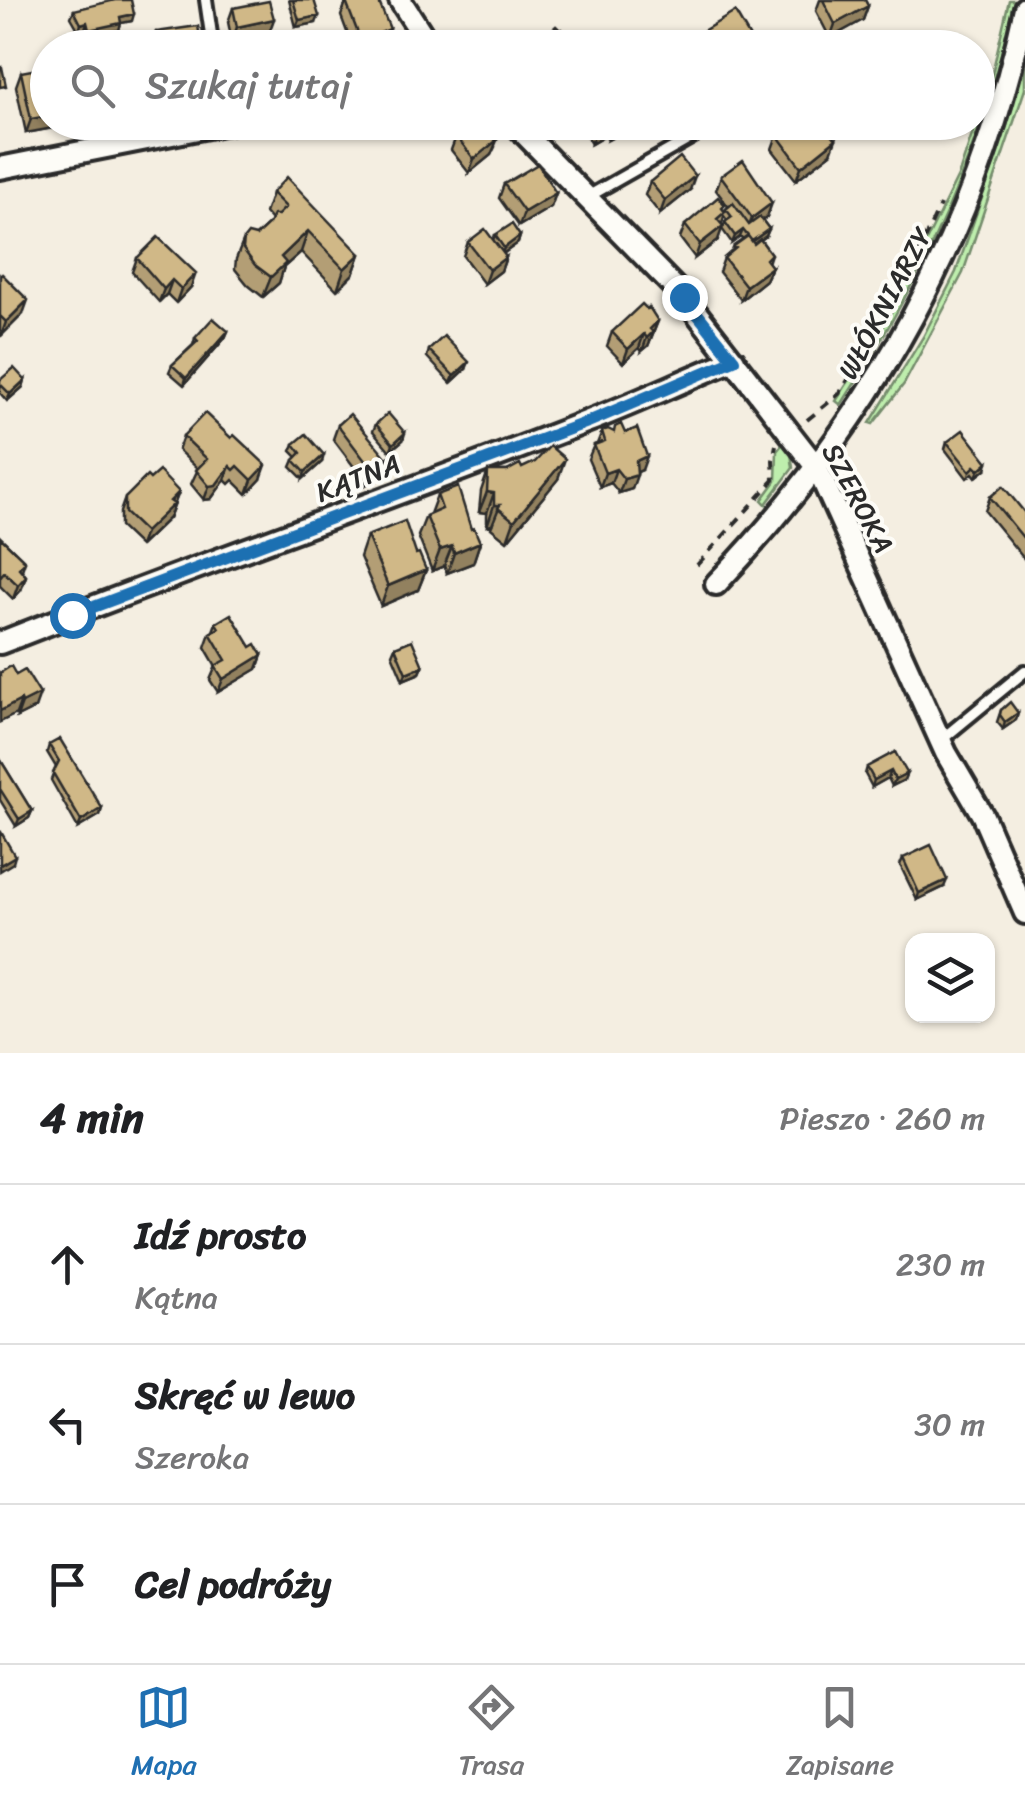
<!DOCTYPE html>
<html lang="pl">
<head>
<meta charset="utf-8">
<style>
	:root { --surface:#fff; --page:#f2f2f2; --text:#202124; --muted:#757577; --line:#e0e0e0; --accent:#1f6fb2 }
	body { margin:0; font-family:Sriracha,sans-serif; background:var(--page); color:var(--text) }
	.controls { position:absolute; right:30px; bottom:30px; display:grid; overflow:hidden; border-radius:20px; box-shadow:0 2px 8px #0004 }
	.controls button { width:90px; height:90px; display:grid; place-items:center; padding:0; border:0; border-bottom:2px solid var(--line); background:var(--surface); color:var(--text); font:50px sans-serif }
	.stop { position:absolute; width:30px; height:30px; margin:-22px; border:8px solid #1f6fb2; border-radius:50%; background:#fff }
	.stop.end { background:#1f6fb2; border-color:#fff; box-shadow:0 2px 10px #0008 }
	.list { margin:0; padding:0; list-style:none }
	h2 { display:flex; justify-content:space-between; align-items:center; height:130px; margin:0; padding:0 40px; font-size:42px }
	h2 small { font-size:32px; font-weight:400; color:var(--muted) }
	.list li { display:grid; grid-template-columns:65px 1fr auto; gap:30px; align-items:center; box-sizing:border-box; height:160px; padding:0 40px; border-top:2px solid var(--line) }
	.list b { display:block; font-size:38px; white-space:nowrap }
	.list p { margin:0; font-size:32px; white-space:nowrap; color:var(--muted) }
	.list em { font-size:32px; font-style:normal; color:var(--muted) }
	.icon { flex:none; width:55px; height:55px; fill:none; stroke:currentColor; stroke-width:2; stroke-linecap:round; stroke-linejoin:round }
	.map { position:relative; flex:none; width:1025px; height:1053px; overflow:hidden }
	.search { position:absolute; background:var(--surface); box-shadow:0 2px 8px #0004; left:30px; right:30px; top:30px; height:110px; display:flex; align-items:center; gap:25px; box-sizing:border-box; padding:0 35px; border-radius:55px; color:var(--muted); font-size:38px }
	.sheet { height:610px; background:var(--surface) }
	nav { display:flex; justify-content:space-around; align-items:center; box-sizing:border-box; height:140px; border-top:2px solid var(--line); background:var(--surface); font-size:28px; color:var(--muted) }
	nav a { display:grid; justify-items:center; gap:5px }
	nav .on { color:var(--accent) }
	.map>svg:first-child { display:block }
</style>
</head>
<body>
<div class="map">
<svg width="1025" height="1053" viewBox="0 0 1025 1053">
	<rect width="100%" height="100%" fill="#f4eee1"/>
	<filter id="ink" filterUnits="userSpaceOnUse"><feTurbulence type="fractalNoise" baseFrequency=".01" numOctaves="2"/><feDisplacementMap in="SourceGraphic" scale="20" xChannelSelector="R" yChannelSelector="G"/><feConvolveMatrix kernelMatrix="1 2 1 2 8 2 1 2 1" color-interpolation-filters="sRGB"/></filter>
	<g filter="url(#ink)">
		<path fill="#beeead" stroke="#748c6c" stroke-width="2.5" d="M1009 0H1014C981 154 926 273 841 405L836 401 886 323 959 174 991 78Z
			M1025 61V89L963 273 904 384 873 424 870 423 923 337 956 272 1007 126Z
			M785 441 791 453 793 468 766 504 762 500 776 481 777 451Z"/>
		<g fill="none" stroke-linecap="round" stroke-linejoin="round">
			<g stroke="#2b2b2b" stroke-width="18">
				<path id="service" d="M206 0 213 48
					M589 196 719 122
					M941 740 1025 671"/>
			</g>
			<g stroke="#2b2b2b" stroke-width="28">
				<path id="minor" d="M400 0 431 48
					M513 122 684 297 817 468 946 753 983 816 1025 913
					M0 168 233 122
					M716 584C875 417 977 233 1025 8
					M0 643C194 566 392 498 586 422 636 403 684 380 734 360"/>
			</g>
			<path stroke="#2b2b2b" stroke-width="4" stroke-dasharray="10 8" stroke-linecap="butt" d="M807 420 839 394 867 350 909 273 940 205
				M697 565 774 480 773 460 776 445"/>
			<use href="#service" stroke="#fdfcf7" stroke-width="10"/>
			<use href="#minor" stroke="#fdfcf7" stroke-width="20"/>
		</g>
		<path fill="#b39e74" stroke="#2b2b2b" stroke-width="2.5" d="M289 0H314L316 23 296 27Z
			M820 0H865L868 6 863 20 830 38 816 11Z
			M346 2 385 43 375 48H353L341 16Z
			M233 8 269 33 232 41 228 22Z
			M74 10 132 21 121 23 119 30 86 37 85 29 79 31 71 17Z
			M156 32 202 48H151Z
			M698 34 752 41 749 48 693 47Z
			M21 72 53 128 26 133 16 86Z
			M578 122H628L619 127 617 135 608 140 605 136 591 144Z
			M460 126 495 147 491 155 469 173 451 150Z
			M777 135 831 153 796 180 772 149Z
			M721 176 767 217 762 220 769 229 766 236 761 240 771 254 768 263 772 267 766 280 741 300 719 272 724 258 732 251 734 246 743 240 740 237 732 243 722 229 727 220 724 216 718 240 695 258 680 238 685 225 724 210 725 211 728 206 716 190Z
			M650 182 690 190 660 214 645 195Z
			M504 184 556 193 551 207 519 226 499 198Z
			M272 193 360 254 353 274 337 290 301 252 284 267 279 283 263 297 248 285 235 269 236 259 244 239 256 236 269 224 271 220 265 213Z
			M495 235 520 236 518 243 503 254 506 257 501 271 484 284 463 256 468 242 493 240Z
			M137 258 191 287 176 303 167 294 159 302 132 272Z
			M0 276 23 314 1 336 0 335Z
			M658 321 648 346 642 351 639 348 623 363 607 346 612 332Z
			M228 331 225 338 184 385 169 372 172 365 193 345 195 338Z
			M429 350 466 369 451 383 427 357Z
			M25 380 23 387 7 401 0 393V384Z
			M376 424 403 440 390 451 373 431Z
			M338 425 387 458 382 472 367 484 333 439Z
			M602 431 625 433 642 470 637 472 632 489 619 493 611 483 600 487 588 459 594 445 597 444Z
			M183 436 261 479 247 494 233 480 229 484 225 480 211 499 204 500 191 484 198 469 178 450Z
			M947 442 986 469 976 477 973 473 967 478 945 449Z
			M294 444 322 462 303 479 291 467 294 460 297 457 291 451Z
			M522 468 558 479 507 541 491 528 492 525 487 526V513L479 512 481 491 488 471H507Z
			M150 479 179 492 169 518 140 546 120 527V512L125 498Z
			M437 495 471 529 480 542 473 563 447 573 444 566 432 571 418 536 426 516 430 514Z
			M990 497 1025 513V560L985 511Z
			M367 536 416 554 426 570 418 590 381 606 360 557Z
			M0 537 25 561 22 570 26 576 21 590 13 599 0 586Z
			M216 623 262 655 257 669 218 692 210 680 216 666 205 647 210 633 213 631Z
			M395 647 423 666 420 673 403 680 392 654Z
			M0 673 35 708 17 717 16 714 0 722Z
			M1001 710 1018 713 1016 720 1003 729 997 722Z
			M49 745 102 808 100 815 78 828 51 780 56 767 47 752Z
			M895 752 904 780 892 786 888 778 872 787 865 774 867 767Z
			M0 759 32 811 29 818 16 826 0 800Z
			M903 858 944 887 917 900 900 865Z"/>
		<path fill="#92815e" stroke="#2b2b2b" stroke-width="2.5" d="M868 6 863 20 830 38 835 24Z
			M134 14 132 21 121 23 119 30 86 37 89 30 120 17Z
			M319 16 316 23 296 27 299 20Z
			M274 19 269 33 232 41 237 27Z
			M87 22 85 29 79 31 81 24Z
			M390 29 385 43 375 48H359L361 41Z
			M48 116V122H55L53 128 26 133 31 119Z
			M610 122 605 136 591 144 596 130Z
			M617 122H628L619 127 617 135 608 140 613 127Z
			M500 133 491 155 469 173 474 159Z
			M836 139 831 153 796 180 801 167Z
			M695 176 690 190 660 214 665 200Z
			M556 193 551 207 519 226 524 212Z
			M772 203 767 217 747 232 752 218Z
			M723 226 718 240 695 258 700 244Z
			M769 229 766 236 749 248 752 241Z
			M743 230 740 237 732 243 735 236Z
			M308 231 301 252 284 267 279 283 263 297 271 277 281 257Z
			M520 236 518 243 501 255 504 248Z
			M360 254 353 274 337 290 344 269Z
			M506 257 501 271 484 284 489 270Z
			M772 267 766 280 741 300 746 286Z
			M196 273 191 287 176 303 181 289Z
			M172 280 167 294 159 302 164 289Z
			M28 300 23 314 1 336 6 322Z
			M658 321 648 346 642 351 650 329Z
			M228 331 225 338 184 385 186 378Z
			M644 334 639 348 623 363 628 349Z
			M469 362 466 369 451 383 454 376Z
			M25 380 23 387 7 401 10 394Z
			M405 433 403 440 390 451 393 444Z
			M324 455 322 462 303 479 305 472Z
			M647 456 642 470 631 475 636 461Z
			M387 458 382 472 367 484 372 470Z
			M565 459 558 479 507 541 514 521Z
			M988 462 986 469 976 477 979 470Z
			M266 465 261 479 247 494 252 480Z
			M230 466 225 480 211 499 204 500 209 486Z
			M616 469 611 483 600 487 605 473Z
			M637 475 632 489 619 493 624 479Z
			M179 492 169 518 140 546 145 532Z
			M487 492 494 493 487 513 479 512Z
			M494 505H500L492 525 487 526Z
			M480 542 473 563 447 573 454 553Z
			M452 546 444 566 432 571 440 550Z
			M426 570 418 590 381 606 388 586Z
			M26 576 21 590 13 599 18 585Z
			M262 655 257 669 218 692 223 679Z
			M423 666 420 673 403 680 406 673Z
			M40 694 35 708 17 717 22 703Z
			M21 700 16 714 0 722V711Z
			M1018 713 1016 720 1003 729 1005 722Z
			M891 771 888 778 872 787 874 780Z
			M907 773 904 780 892 786 895 779Z
			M102 808 100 815 78 828 81 821Z
			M32 811 29 818 16 826 19 819Z
			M15 856 13 863 0 871V865Z
			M947 880 944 887 917 900 919 893Z"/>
		<path fill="#d0b887" stroke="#2b2b2b" stroke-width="2.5" d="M115 0H131L134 14 120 17 121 23 89 30 87 22 81 24 74 10Z
			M293 0H314L319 16 299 20Z
			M352 0H378L390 29 361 41 346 2Z
			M823 0H865L868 6 835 24Z
			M269 1 274 19 237 27 233 8Z
			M735 12 752 41 740 48H706L698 34Z
			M198 26 202 48H159L156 32Z
			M556 26 560 30 562 29 580 48H515L511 42 524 30 532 39 537 36 541 39Z
			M294 35 297 48H244Z
			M132 40 133 48H101L100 47Z
			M0 67H2L6 86 0 87Z
			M48 67V116L31 119 21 72Z
			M464 122H491L500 133 494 138 496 141 474 159 456 136 464 129 460 126Z
			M591 122H609L596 130Z
			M791 122H822L836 139 801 167 777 135Z
			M680 157 695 176 665 200 650 182Z
			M743 160 772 203 752 218 721 176Z
			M538 164 556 193 524 212 504 184Z
			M287 177 360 254 344 269 308 231 281 257 286 263 271 277 255 265 243 249 244 239 248 234 256 236 269 224 273 215H278L286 207 272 193Z
			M718 197 725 205 722 208 725 212 717 219 723 226 700 244 685 225Z
			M733 203 749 225 760 217 769 229 752 241 743 230 735 236 725 222 732 217 726 209Z
			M512 224 520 236 504 248 495 235Z
			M485 229 506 257 489 270 468 242Z
			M748 236 754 244 760 239 771 254 766 259 772 267 746 286 724 258 736 248 734 246Z
			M158 237 196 273 181 289 172 280 164 289 137 258Z
			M2 274 28 300 6 322 0 316V276Z
			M642 304 647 309 649 307 658 321 650 329 653 332 647 338 644 334 628 349 612 332Z
			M213 318 228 331 186 378 172 365 198 341 195 338Z
			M444 336 469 362 454 376 429 350Z
			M14 368 25 380 10 394 0 384V380Z
			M205 413 231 438 234 435 266 465 252 480 238 466 234 470 230 466 216 485 209 486 196 470 207 459 183 436Z
			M388 413 405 433 393 444 376 424Z
			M350 414 387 458 372 470 338 425Z
			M621 424 625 433 637 428 647 456 636 461 637 475 624 479 616 469 605 473 594 445 605 441 602 431 608 429 614 432 615 427Z
			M963 430 988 462 979 470 975 466 970 471 947 442Z
			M306 434 324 455 305 472 294 460 301 453 294 444Z
			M550 446 565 459 514 521 498 508 500 505H494V493L487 492 488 471H507L520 464 522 468 535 462Z
			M159 471 179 492 170 501 174 504 145 532 125 513V498L147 476 150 479Z
			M1003 486 1025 513V540L990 497Z
			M458 487 471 529 474 528 480 542 454 553 452 546 440 550 426 516 442 509 437 495Z
			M405 521 416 554 419 553 426 570 388 586 367 536Z
			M0 537 25 561 19 568 26 576 18 585 4 572 0 577Z
			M231 614 251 647 256 644 262 655 223 679 215 666 226 660 210 633 219 628 216 623Z
			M412 640 423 666 406 673 395 647Z
			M11 666 16 675 25 670 40 694 22 703 21 700 0 711V673Z
			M1010 702 1018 713 1005 722 1000 715 1001 710Z
			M60 739 102 808 81 821 53 773 59 761 49 745Z
			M895 752 907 773 895 779 891 771 874 780 867 767Z
			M0 759 32 811 19 819 0 789Z
			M1 832 15 856 0 865V833Z
			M931 845 947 880 919 893 903 858Z"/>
	</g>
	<g fill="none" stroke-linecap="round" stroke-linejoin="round" filter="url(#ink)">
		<path stroke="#1f6fb2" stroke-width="12" d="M72 615 588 422 734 360 684 297"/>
	</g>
	<g text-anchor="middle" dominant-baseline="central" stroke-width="8" stroke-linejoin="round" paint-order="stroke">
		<g font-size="28" fill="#2b2b2b" stroke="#fdfcf7">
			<text transform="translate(885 303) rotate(-62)">WŁÓKNIARZY</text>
			<text transform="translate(358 478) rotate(-21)">KĄTNA</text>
			<text transform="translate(858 498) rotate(62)">SZEROKA</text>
		</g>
	</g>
</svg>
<div class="controls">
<button><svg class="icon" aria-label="layers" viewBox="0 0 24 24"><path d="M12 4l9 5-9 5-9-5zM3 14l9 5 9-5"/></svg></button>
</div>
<div class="stop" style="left:72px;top:615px"></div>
<div class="stop end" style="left:684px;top:297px"></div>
<div class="search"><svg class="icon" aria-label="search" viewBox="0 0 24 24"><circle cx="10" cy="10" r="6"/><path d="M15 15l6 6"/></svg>Szukaj tutaj</div>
</div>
<section class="sheet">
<h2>4 min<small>Pieszo · 260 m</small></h2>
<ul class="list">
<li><svg class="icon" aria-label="ahead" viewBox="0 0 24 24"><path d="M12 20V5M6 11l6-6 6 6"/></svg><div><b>Idź prosto</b><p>Kątna</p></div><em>230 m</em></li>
<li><svg class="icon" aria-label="left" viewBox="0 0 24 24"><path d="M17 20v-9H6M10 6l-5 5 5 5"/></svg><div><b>Skręć w lewo</b><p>Szeroka</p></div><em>30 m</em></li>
<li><svg class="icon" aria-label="arrive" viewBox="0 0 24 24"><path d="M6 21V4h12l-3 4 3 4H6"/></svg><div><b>Cel podróży</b></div></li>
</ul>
</section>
<nav>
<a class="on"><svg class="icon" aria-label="map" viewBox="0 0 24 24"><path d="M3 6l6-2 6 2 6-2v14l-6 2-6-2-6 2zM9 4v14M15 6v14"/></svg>Mapa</a>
<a><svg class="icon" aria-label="directions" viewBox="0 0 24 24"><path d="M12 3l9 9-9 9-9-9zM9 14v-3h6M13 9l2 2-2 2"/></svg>Trasa</a>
<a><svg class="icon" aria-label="saved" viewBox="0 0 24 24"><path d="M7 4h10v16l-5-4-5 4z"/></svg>Zapisane</a>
</nav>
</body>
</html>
